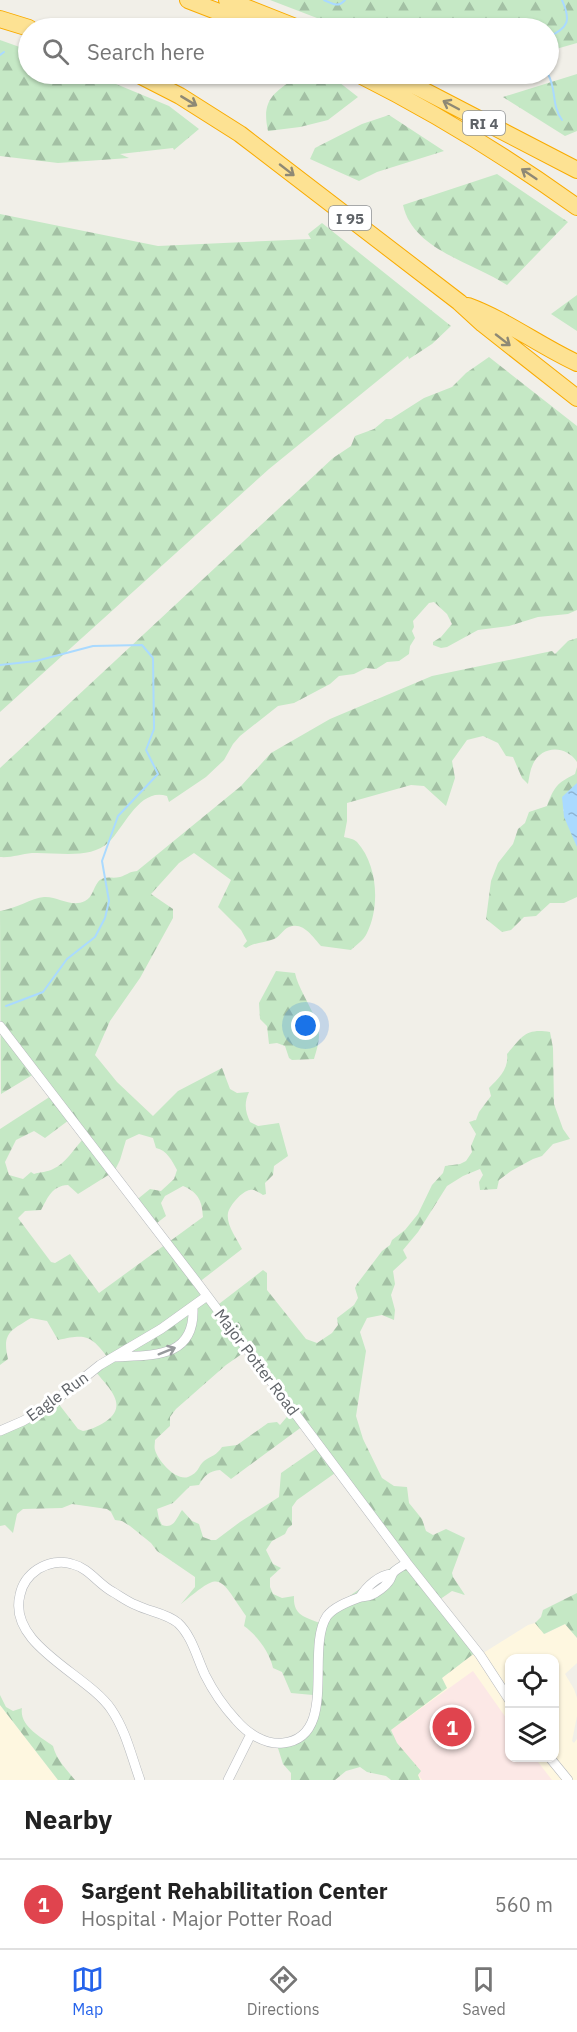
<!DOCTYPE html>
<html lang="en">
<head>
<meta charset="utf-8">
<style>
	:root { --surface:#fff; --page:#f2f2f2; --text:#222; --muted:#767676; --line:#e0e0e0; --accent:#2563eb }
	body { margin:0; font-family:"IBM Plex Sans",sans-serif; background:var(--page); color:var(--text) }
	.controls { position:absolute; right:18px; bottom:18px; display:grid; overflow:hidden; border-radius:12px; box-shadow:0 2px 4px #0004 }
	.controls button { width:54px; height:54px; display:grid; place-items:center; padding:0; border:0; border-bottom:2px solid var(--line); background:var(--surface); color:var(--text); font:30px sans-serif }
	.you { position:absolute; left:306px; top:1026px; width:21px; height:21px; margin:-15px; border:4px solid #fff; border-radius:50%; background:#1a73e8; box-shadow:0 0 0 9px #1a73e833 }
	.badge { display:grid; place-items:center; width:39px; height:39px; border-radius:50%; background:var(--accent); color:#fff; font-size:20px; font-weight:700 }
	.pin { position:absolute; translate:-50% -50%; border:3px solid #fff; box-shadow:0 2px 6px #0006 }
	.list { margin:0; padding:0; list-style:none }
	h2 { display:flex; justify-content:space-between; align-items:center; height:78px; margin:0; padding:0 24px; font-size:26px }
	h2 small { font-size:20px; font-weight:400; color:var(--muted) }
	.list li { display:grid; grid-template-columns:39px 1fr auto; gap:18px; align-items:center; box-sizing:border-box; height:90px; padding:0 24px; border-top:2px solid var(--line) }
	.list b { display:block; font-size:22px; white-space:nowrap }
	.list p { margin:0; font-size:20px; white-space:nowrap; color:var(--muted) }
	.list em { font-size:20px; font-style:normal; color:var(--muted) }
	.icon { flex:none; width:33px; height:33px; fill:none; stroke:currentColor; stroke-width:2; stroke-linecap:round; stroke-linejoin:round }
	.map { position:relative; flex:none; width:577px; height:1780px; overflow:hidden }
	.search { position:absolute; background:var(--surface); box-shadow:0 2px 4px #0004; left:18px; right:18px; top:18px; height:66px; display:flex; align-items:center; gap:15px; box-sizing:border-box; padding:0 21px; border-radius:33px; color:var(--muted); font-size:22px }
	.sheet { height:168px; background:var(--surface) }
	nav { display:flex; justify-content:space-around; align-items:center; box-sizing:border-box; height:84px; border-top:2px solid var(--line); background:var(--surface); font-size:16px; color:var(--muted) }
	nav a { display:grid; justify-items:center; gap:3px }
	nav .on { color:var(--accent) }
	.map>svg:first-child { display:block }
</style>
</head>
<body>
<div class="map">
<svg width="577" height="1780" viewBox="0 0 577 1780">
	<defs>
		<pattern id="forest-firs" width="22" height="20" patternUnits="userSpaceOnUse" patternTransform="scale(1.5)"><rect width="22" height="20" fill="#c5e8c5"/><path d="M5 1l3.5 6h-7zM16 11l3.5 6h-7z" fill="#a3c0a4"/></pattern>
		<pattern id="water-ripples" width="26" height="14" patternUnits="userSpaceOnUse" patternTransform="scale(1.5)"><rect width="26" height="14" fill="#aadaff"/><path d="M2 4q2-2 4 0t4 0M15 11q2-2 4 0t4 0" fill="none" stroke="#8eb4d2"/></pattern>
	</defs>
	<rect width="100%" height="100%" fill="#f1efe8"/>
	<path fill="#fef7e0" fill-rule="evenodd" d="M535 1623 545 1634 565 1624 577 1638V1663L565 1674 574 1689 577 1698V1716L572 1741 574 1743 577 1739V1780H420L390 1730 447 1688 442 1678 476 1652 480 1655 528 1625ZM510 1658H554V1758H510Z
		M0 1705 58 1780H0Z"/>
	<path fill="#fce8e6" d="M473 1671 509 1722 510 1758H535L552 1780H422L388 1732Z"/>
	<path fill="url(#forest-firs)" fill-rule="evenodd" d="M270 0H577V43L549 51 548 28H343Z
		M0 40 28 50V74H92L169 106 199 129 174 150 173 148 120 154 129 158 58 163 0 156Z
		M577 74V131L565 136 503 97Z
		M298 76 335 79 358 97 328 120 300 127 268 131C261 99 274 93 298 76Z
		M389 115 444 151 377 172 359 181 310 159 315 148 362 124Z
		M497 174 568 222 507 285C472 262 413 250 403 205Z
		M0 214 158 246 311 239 308 234 322 223 451 326 432 344 409 359 408 356 269 469 0 712Z
		M577 295V331L551 314Z
		M489 357 577 426V610L568 614 538 617 509 626 478 630 447 647 441 648 433 645V642L441 637 452 624 447 614 434 602 429 603 413 621 414 627 412 631 415 638 410 646 409 654 399 661 387 662 376 669 366 668 354 674 339 676 330 684 294 703 278 706 240 736 233 744 224 760 206 777 169 802 167 796C140 787 125 826 109 842 91 860 56 852 32 853 21 854 11 858 0 857V768L333 458 351 446 355 436 374 429 386 419H391L424 398 452 387 466 373Z
		M577 638V762C566 745 542 745 533 764 530 770 529 778 528 784L522 778 513 757 506 756 498 743 483 736 467 740 452 761 455 778 446 806 424 786 411 785 347 803V821L344 837C348 838 354 839 357 842 378 865 380 907 367 933 364 940 356 945 351 950L321 946C313 937 303 921 289 927 283 929 280 937 274 939 264 943 255 942 246 948L243 946 247 941 241 930 218 907 231 880 194 853 179 863 151 894 173 909V918L140 978 110 1021 95 1055 117 1082 153 1116 178 1091 222 1068 230 1089 237 1093 249 1092C244 1103 245 1111 250 1122L258 1126 279 1123 288 1156 274 1166 273 1175 265 1183 266 1194 263 1195C260 1193 255 1189 250 1190 242 1191 230 1205 228 1213 226 1225 237 1239 242 1249L198 1283 215 1307 263 1270 267 1273V1290L306 1339 317 1343 332 1333 338 1325 337 1318 354 1305 358 1298 355 1288 357 1284 382 1251 390 1245 392 1240 405 1230 418 1214 432 1185 443 1173 445 1166 460 1164 466 1161 472 1152 471 1146 476 1134 469 1122 476 1120 479 1112 491 1096 489 1088C499 1078 509 1069 507 1054 522 1037 525 1028 550 1032L553 1048 554 1104 563 1129 570 1139 553 1144 542 1156 533 1159 511 1171 499 1180 497 1189 480 1190 479 1182 483 1175 480 1169 463 1176 447 1186 418 1232 403 1250 407 1258 393 1271 395 1284 391 1295 395 1310 394 1320 382 1315 367 1318 360 1332 366 1351 356 1416 363 1439 382 1478 394 1486 407 1487 409 1503 422 1519 426 1531 433 1535 446 1529 465 1538 452 1573 453 1577 465 1595 452 1591 439 1600 476 1652 442 1678 447 1688 391 1730 397 1743 421 1771 418 1775 420 1780H391L386 1776 367 1772 360 1767 346 1771 335 1780H291V1773L283 1764 277 1745C307 1729 310 1730 313 1695L291 1693 282 1672 273 1668C270 1653 257 1635 244 1626L246 1616C217 1574 222 1571 181 1604L195 1587V1577L157 1551 151 1543 130 1526 122 1521 115 1520 111 1512 107 1509 72 1504 62 1508 23 1509 17 1514 13 1533 5 1525 0 1526V1428L58 1403 78 1429 83 1431C93 1429 101 1425 109 1419 128 1403 106 1385 95 1371L109 1359C91 1336 88 1333 58 1340L47 1321 31 1318C10 1331 2 1333 8 1359L0 1365V1129L51 1096 34 1074 1 1094 0 911C15 909 32 898 44 897 58 896 71 908 85 901 93 897 93 888 98 882 104 875 112 879 120 877 127 875 128 872 137 871L241 786 271 753 330 719 432 676 552 651 555 654 568 641ZM69 1120 83 1139C74 1149 66 1163 53 1169 48 1172 40 1172 34 1174L31 1172 23 1179 9 1175 5 1162 16 1140 34 1131 45 1138ZM139 1134 153 1138 156 1148C167 1150 172 1161 177 1170L174 1179 161 1191 150 1189 134 1202 153 1226 166 1216 161 1203 165 1196 183 1186C200 1193 202 1203 203 1217L99 1293 70 1254 55 1263 51 1262 18 1218 25 1211 41 1210C48 1198 51 1186 68 1185L78 1194 110 1174 112 1176 120 1160 126 1140ZM246 1351 291 1412 280 1425 277 1422 268 1423 237 1445 222 1447C217 1455 211 1456 204 1461 198 1466 199 1473 188 1477 176 1481 158 1461 155 1450 154 1447 155 1444 155 1440L170 1426V1417L176 1409 226 1365ZM303 1426 317 1448 281 1473 279 1497 240 1522 216 1540H211L203 1537 199 1524 192 1521 182 1510C176 1519 174 1529 162 1525L159 1519 157 1509 173 1503 190 1486 199 1485C204 1476 209 1471 220 1470L231 1479ZM338 1471 404 1559 348 1597 320 1623C304 1617 293 1615 294 1596L282 1598 273 1594 270 1587V1578L281 1568 273 1564 266 1550 272 1541 285 1534 288 1528 292 1525V1507L297 1500Z
		M577 767V792L568 800 563 810 577 829V897L564 903H550L536 916 524 917 511 930 502 932 486 919 491 881 498 863 513 844 518 829 525 823 529 812 547 806C554 787 557 783 575 774Z
		M276 971 295 973C299 992 319 1017 319 1035 319 1043 316 1052 314 1059L292 1060 289 1058 285 1046 277 1043 269 1044 267 1026 260 1019 259 1003Z
		M577 1593V1638L565 1624 544 1634 535 1623 541 1617 543 1610Z
		M0 1695 6 1707 13 1711 22 1708C19 1726 41 1737 53 1746 56 1759 67 1770 75 1780H58L0 1705Z"/>
	<path fill="url(#water-ripples)" d="M577 783V847L564 817 562 797Z"/>
	<g fill="none" stroke-linecap="round" stroke-linejoin="round">
		<path stroke="#aadaff" stroke-width="2" d="M324 0C333 4 338 8 345 0
			M548 37C569 28 571 20 562 0
			M0 55 4 52
			M548 74C557 91 551 104 562 120
			M0 665 36 661 93 646 142 645 153 658 154 729 146 750 158 774 118 816 102 861 109 901 105 918 95 937 67 959 43 992 6 1006"/>
		<g stroke="#b5b8bc" stroke-width="10">
			<path id="minor" d="M0 1026 199 1285 407 1563 480 1655 510 1701
				M114 1357C152 1355 195 1359 193 1308
				M0 1431 23 1421 46 1408 100 1365 161 1329 207 1296
				M360 1597C367 1586 379 1575 392 1574
				M550 1758 568 1780
				M140 1780C131 1755 126 1731 111 1709 87 1674 7 1645 20 1595 22 1584 29 1575 38 1569 48 1563 61 1560 72 1564 89 1568 98 1584 113 1592 120 1596 128 1602 136 1605 150 1612 166 1613 178 1623 192 1636 197 1658 205 1675 213 1691 224 1707 236 1720 247 1733 265 1745 283 1743 339 1737 305 1649 327 1616 334 1607 347 1602 358 1598 362 1596 367 1597 371 1595 376 1593 386 1586 389 1581 391 1579 391 1576 393 1573 396 1569 403 1566 407 1563
				M228 1780 251 1734"/>
		</g>
		<g stroke="#f9ab00" stroke-width="18">
			<path id="motorway" d="M188 0 260 28
				M227 0 298 28
				M0 19 29 28
				M137 74 180 96 240 134 459 302 483 324 577 398
				M358 74C434 112 507 157 577 207
				M392 74 577 170
				M468 306C506 320 540 346 577 363"/>
		</g>
		<use href="#minor" stroke="#fff" stroke-width="9"/>
		<use href="#motorway" stroke="#fde293" stroke-width="16"/>
	</g>
	<defs><path id="oneway-shaft" d="M-6 0H5M1.5-3L5.5 0L1.5 3" fill="none" stroke-width="1.6" stroke-linecap="round" stroke-linejoin="round" transform="scale(1.5)"/></defs>
	<g stroke="#8e8975">
		<use href="#oneway-shaft" transform="translate(189 101) rotate(31)"/>
		<use href="#oneway-shaft" transform="translate(451 105) rotate(-152)"/>
		<use href="#oneway-shaft" transform="translate(287 170) rotate(38)"/>
		<use href="#oneway-shaft" transform="translate(529 174) rotate(-146)"/>
		<use href="#oneway-shaft" transform="translate(503 340) rotate(38)"/>
	</g>
	<use stroke="#979a9d" href="#oneway-shaft" transform="translate(167 1351) rotate(-22)"/>
	<g text-anchor="middle" dominant-baseline="central" stroke-width="6" stroke-linejoin="round" paint-order="stroke">
		<g fill="#fff" stroke="#8f9295" stroke-width="1.5">
			<rect x="463" y="111" width="42" height="24" rx="4.5"/>
			<rect x="329" y="206" width="42" height="24" rx="4.5"/>
		</g>
		<g font-size="15" font-weight="bold" fill="#5f6368">
			<text x="484" y="123">RI 4</text>
			<text x="350" y="218">I 95</text>
		</g>
		<g font-size="16" fill="#5f6368" stroke="#fff">
			<text transform="translate(257 1362) rotate(53)">Major Potter Road</text>
			<text transform="translate(57 1396) rotate(-36)">Eagle Run</text>
		</g>
	</g>
</svg>
<div class="controls">
<button><svg class="icon" aria-label="locate" viewBox="0 0 24 24"><circle cx="12" cy="12" r="6"/><path d="M12 2v4M12 18v4M2 12h4M18 12h4"/></svg></button>
<button><svg class="icon" aria-label="layers" viewBox="0 0 24 24"><path d="M12 4l9 5-9 5-9-5zM3 14l9 5 9-5"/></svg></button>
</div>
<div class="you"></div>
<div class="pin badge" style="left:452px;top:1727px;background:#e0444e">1</div>
<div class="search"><svg class="icon" aria-label="search" viewBox="0 0 24 24"><circle cx="10" cy="10" r="6"/><path d="M15 15l6 6"/></svg>Search here</div>
</div>
<section class="sheet">
<h2>Nearby<small></small></h2>
<ul class="list">
<li><span class="badge" style="background:#e0444e">1</span><div><b>Sargent Rehabilitation Center</b><p>Hospital · Major Potter Road</p></div><em>560 m</em></li>
</ul>
</section>
<nav>
<a class="on"><svg class="icon" aria-label="map" viewBox="0 0 24 24"><path d="M3 6l6-2 6 2 6-2v14l-6 2-6-2-6 2zM9 4v14M15 6v14"/></svg>Map</a>
<a><svg class="icon" aria-label="directions" viewBox="0 0 24 24"><path d="M12 3l9 9-9 9-9-9zM9 14v-3h6M13 9l2 2-2 2"/></svg>Directions</a>
<a><svg class="icon" aria-label="saved" viewBox="0 0 24 24"><path d="M7 4h10v16l-5-4-5 4z"/></svg>Saved</a>
</nav>
</body>
</html>
